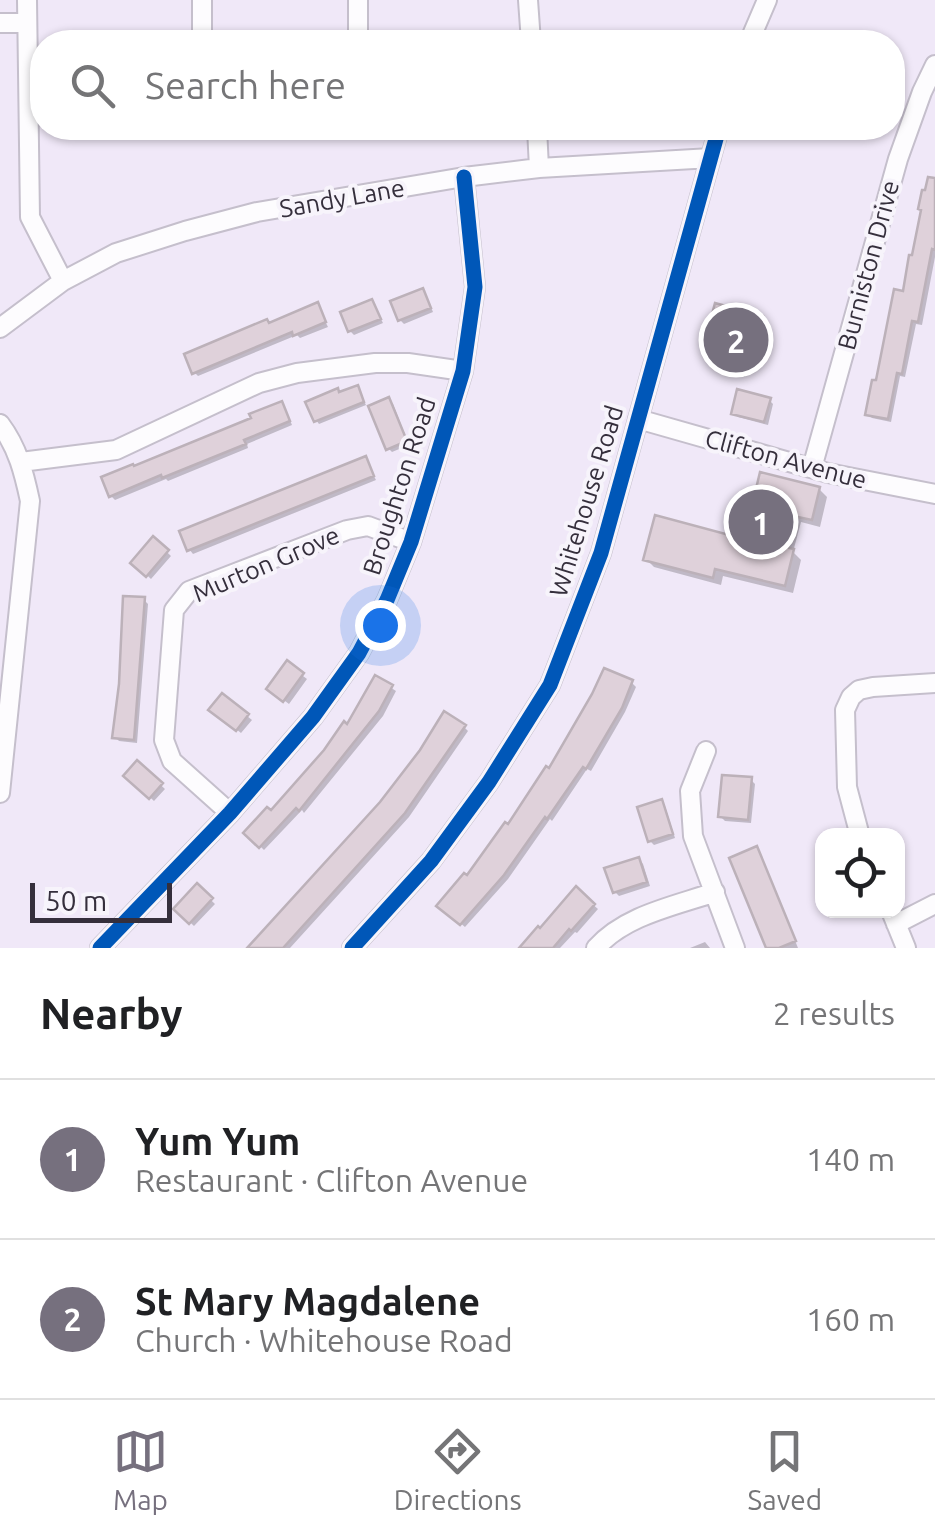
<!DOCTYPE html>
<html lang="en">
<head>
<meta charset="utf-8">
<style>
	:root { --surface:#fff; --page:#f6f6f6; --text:#202124; --muted:#757577; --line:#e0e0e0; --accent:#76707e }
	body { margin:0; font-family:Ubuntu,sans-serif; background:var(--page); color:var(--text) }
	.controls { position:absolute; right:30px; bottom:30px; display:grid; overflow:hidden; border-radius:20px; box-shadow:0 2px 8px #0004 }
	.controls button { width:90px; height:90px; display:grid; place-items:center; padding:0; border:0; border-bottom:2px solid var(--line); background:var(--surface); color:var(--text); font:50px sans-serif }
	.scale { position:absolute; left:30px; bottom:25px; width:142px; box-sizing:border-box; padding-left:10px; border:5px solid #352f3c; border-top:0; font-size:28px; line-height:35px; white-space:nowrap; color:#352f3c; -webkit-text-stroke:8px #f7f4fb; paint-order:stroke }
	.you { position:absolute; left:380px; top:625px; width:35px; height:35px; margin:-25px; border:8px solid #fff; border-radius:50%; background:#1a73e8; box-shadow:0 0 0 15px #1a73e833 }
	.badge { display:grid; place-items:center; width:65px; height:65px; border-radius:50%; background:var(--accent); color:#fff; font-size:32px; font-weight:700 }
	.pin { position:absolute; translate:-50% -50%; border:5px solid #fff; box-shadow:0 2px 10px #0006 }
	.list { margin:0; padding:0; list-style:none }
	h2 { display:flex; justify-content:space-between; align-items:center; height:130px; margin:0; padding:0 40px; font-size:42px }
	h2 small { font-size:32px; font-weight:400; color:var(--muted) }
	.list li { display:grid; grid-template-columns:65px 1fr auto; gap:30px; align-items:center; box-sizing:border-box; height:160px; padding:0 40px; border-top:2px solid var(--line) }
	.list b { display:block; font-size:38px; white-space:nowrap }
	.list p { margin:0; font-size:32px; white-space:nowrap; color:var(--muted) }
	.list em { font-size:32px; font-style:normal; color:var(--muted) }
	.icon { flex:none; width:55px; height:55px; fill:none; stroke:currentColor; stroke-width:2; stroke-linecap:round; stroke-linejoin:round }
	.map { position:relative; flex:none; width:935px; height:948px; overflow:hidden }
	.search { position:absolute; background:var(--surface); box-shadow:0 2px 8px #0004; left:30px; right:30px; top:30px; height:110px; display:flex; align-items:center; gap:25px; box-sizing:border-box; padding:0 35px; border-radius:40px; color:var(--muted); font-size:38px }
	.sheet { height:450px; background:var(--surface) }
	nav { display:flex; justify-content:space-around; align-items:center; box-sizing:border-box; height:140px; border-top:2px solid var(--line); background:var(--surface); font-size:28px; color:var(--muted) }
	nav a { display:grid; justify-items:center; gap:5px }
	nav .on { color:var(--accent) }
	.map>svg:first-child { display:block }
</style>
</head>
<body>
<div class="map">
<svg width="935" height="948" viewBox="0 0 935 948">
	<rect width="100%" height="100%" fill="#f0e8f8"/>
	<path fill="#0003" d="M935 177V257L922 325 916 324 905 377 900 376 891 422 872 418 868 414 905 294Z
		M422 291 426 295 433 312 404 324 400 320Z
		M372 302 383 323 354 335 350 331Z
		M317 305 328 327 300 338 297 335 198 376 194 372 270 325Z
		M762 318 771 327 760 367 748 363 745 377 722 371 713 362 721 330 712 321Z
		M357 388 366 405 319 424 316 420 340 394Z
		M389 400 393 404 409 445 392 452 388 448Z
		M769 400 773 404 768 425 738 417 733 413Z
		M281 404 285 408 292 425 247 444 248 448 168 481 166 479 115 500 111 496Z
		M365 459 376 480 193 554 189 549Z
		M819 489 827 497 820 527 801 522 793 552 801 560 793 593 723 576 721 585 654 567 646 559 746 542Z
		M153 539 171 556 151 579 133 562Z
		M144 600 148 604 137 743 119 741 115 737Z
		M287 664 307 679 289 704 273 692Z
		M376 678 396 691 383 716 304 813 302 810 264 850 247 833 271 814 348 728Z
		M632 683 636 687 625 712 591 771 587 769 552 821 550 819 508 879 465 927 440 906 467 879 550 772Z
		M222 696 252 720 241 733 216 713Z
		M464 727 468 731 409 817 290 948H250L326 867Z
		M137 763 165 789 154 801 126 775Z
		M751 780 755 784 751 823 725 821 720 816Z
		M661 802 665 806 675 838 654 845 650 841Z
		M756 849 760 853 798 948H769L732 860Z
		M639 860 643 864 650 886 619 896 615 892Z
		M197 887 215 904 194 926 176 909Z
		M576 890 598 909 577 933 575 932 560 948H523Z
		M705 942 710 948H690Z"/>
	<path fill="#dfd1da" stroke="#bcb1b9" stroke-width="2.5" d="M928 177 935 178V250L932 249 918 322 912 321 902 374 897 373 888 419 865 415 872 380H876L894 289 903 291 909 255H912L921 210 918 209 922 190H925Z
		M423 288 431 308 398 321 390 301Z
		M372 299 381 319 348 332 340 312Z
		M318 302 326 322 293 336 292 332 192 374 184 354 267 319 269 323Z
		M715 303 763 316 751 359 739 356 736 369 710 362 720 325 710 322Z
		M358 385 364 402 314 422 305 402 338 388 339 392Z
		M737 389 771 398 764 422 731 414Z
		M389 397 407 441 386 450 368 406Z
		M282 401 290 421 244 440 246 444 162 478 161 475 109 497 101 477 133 464 134 466 251 418 249 414Z
		M366 456 374 476 187 551 179 531Z
		M760 472 820 487 812 520 793 516 785 547 794 549 785 586 715 569 713 578 643 560 655 515 744 539Z
		M153 536 169 550 146 577 130 563Z
		M123 596 145 597 134 740 112 738 119 684Z
		M287 660 304 673 283 702 266 689Z
		M604 668 633 680 622 708 586 769 583 767 547 819 545 817 504 875 460 925 436 906 464 873 467 875 505 822 508 824 546 766 549 768 592 694Z
		M375 675 393 685 379 711 299 811 296 808 259 848 243 833 267 807 271 810 324 750 344 721 347 724Z
		M222 693 249 714 236 731 208 710Z
		M444 711 466 725 405 813 283 948H247L380 802 420 750Z
		M137 760 163 783 149 799 123 776Z
		M722 775 752 777 748 820 718 817Z
		M662 799 673 834 648 842 637 807Z
		M757 846 796 941 779 948H766L729 858Z
		M639 857 647 882 613 893 604 868Z
		M197 883 213 898 189 924 173 909Z
		M576 886 595 904 571 931 569 929 553 948H519L538 926 540 928Z"/>
	<g fill="none" stroke-linecap="round" stroke-linejoin="round">
		<g stroke="#c5bfcc" stroke-width="22">
			<path id="minor" d="M27 0 30 217 63 281
				M358 0V42
				M528 0 531 42
				M0 23H27
				M202 42V0
				M749 42 767 0
				M537 128 539 168
				M0 328 63 281 116 253 185 231 257 212 464 177 539 168 711 158
				M638 419 828 473 935 494
				M0 424C18 448 24 473 30 501L0 793
				M21 462 116 450 259 383 297 373 375 363H408L463 371
				M812 468 898 159 922 92 935 65
				M706 751 690 791 693 836 735 948
				M230 813 172 761 164 740 174 610 189 591 347 530 368 526 411 542
				M860 836 847 787 845 710 851 697 859 690 873 687 935 683
				M891 911 906 948
				M896 924 935 904
				M100 948 230 813 313 717 359 653 387 600 411 542 463 371 475 287 464 177
				M352 948 431 861 489 782 550 685 601 553 719 128
				M596 948C625 915 675 906 715 892"/>
		</g>
		<use href="#minor" stroke="#fdfcfe" stroke-width="18"/>
		<g stroke="#f7f4fb" stroke-width="21">
			<path id="cycleway" d="M100 948 230 813 313 717 359 653 387 600 411 542 463 371 475 287 464 177
				M352 948 431 861 489 782 550 685 601 553 719 128"/>
		</g>
		<use href="#cycleway" stroke="#0057b8" stroke-width="15"/>
	</g>
	<g text-anchor="middle" dominant-baseline="central" stroke-width="8" stroke-linejoin="round" paint-order="stroke">
		<g font-size="25" fill="#352f3c" stroke="#f7f4fb">
			<text transform="translate(342 198) rotate(-10)">Sandy Lane</text>
			<text transform="translate(868 265) rotate(-75)">Burniston Drive</text>
			<text transform="translate(786 459) rotate(15)">Clifton Avenue</text>
			<text transform="translate(399 486) rotate(-72)">Broughton Road</text>
			<text transform="translate(586 501) rotate(-73)">Whitehouse Road</text>
			<text transform="translate(266 564) rotate(-23)">Murton Grove</text>
		</g>
	</g>
</svg>
<div class="controls">
<button><svg class="icon" aria-label="locate" viewBox="0 0 24 24"><circle cx="12" cy="12" r="6"/><path d="M12 2v4M12 18v4M2 12h4M18 12h4"/></svg></button>
</div>
<div class="scale">50 m</div>
<div class="you"></div>
<div class="pin badge" style="left:761px;top:522px">1</div>
<div class="pin badge" style="left:736px;top:340px">2</div>
<div class="search"><svg class="icon" aria-label="search" viewBox="0 0 24 24"><circle cx="10" cy="10" r="6"/><path d="M15 15l6 6"/></svg>Search here</div>
</div>
<section class="sheet">
<h2>Nearby<small>2 results</small></h2>
<ul class="list">
<li><span class="badge">1</span><div><b>Yum Yum</b><p>Restaurant · Clifton Avenue</p></div><em>140 m</em></li>
<li><span class="badge">2</span><div><b>St Mary Magdalene</b><p>Church · Whitehouse Road</p></div><em>160 m</em></li>
</ul>
</section>
<nav>
<a class="on"><svg class="icon" aria-label="map" viewBox="0 0 24 24"><path d="M3 6l6-2 6 2 6-2v14l-6 2-6-2-6 2zM9 4v14M15 6v14"/></svg>Map</a>
<a><svg class="icon" aria-label="directions" viewBox="0 0 24 24"><path d="M12 3l9 9-9 9-9-9zM9 14v-3h6M13 9l2 2-2 2"/></svg>Directions</a>
<a><svg class="icon" aria-label="saved" viewBox="0 0 24 24"><path d="M7 4h10v16l-5-4-5 4z"/></svg>Saved</a>
</nav>
</body>
</html>
